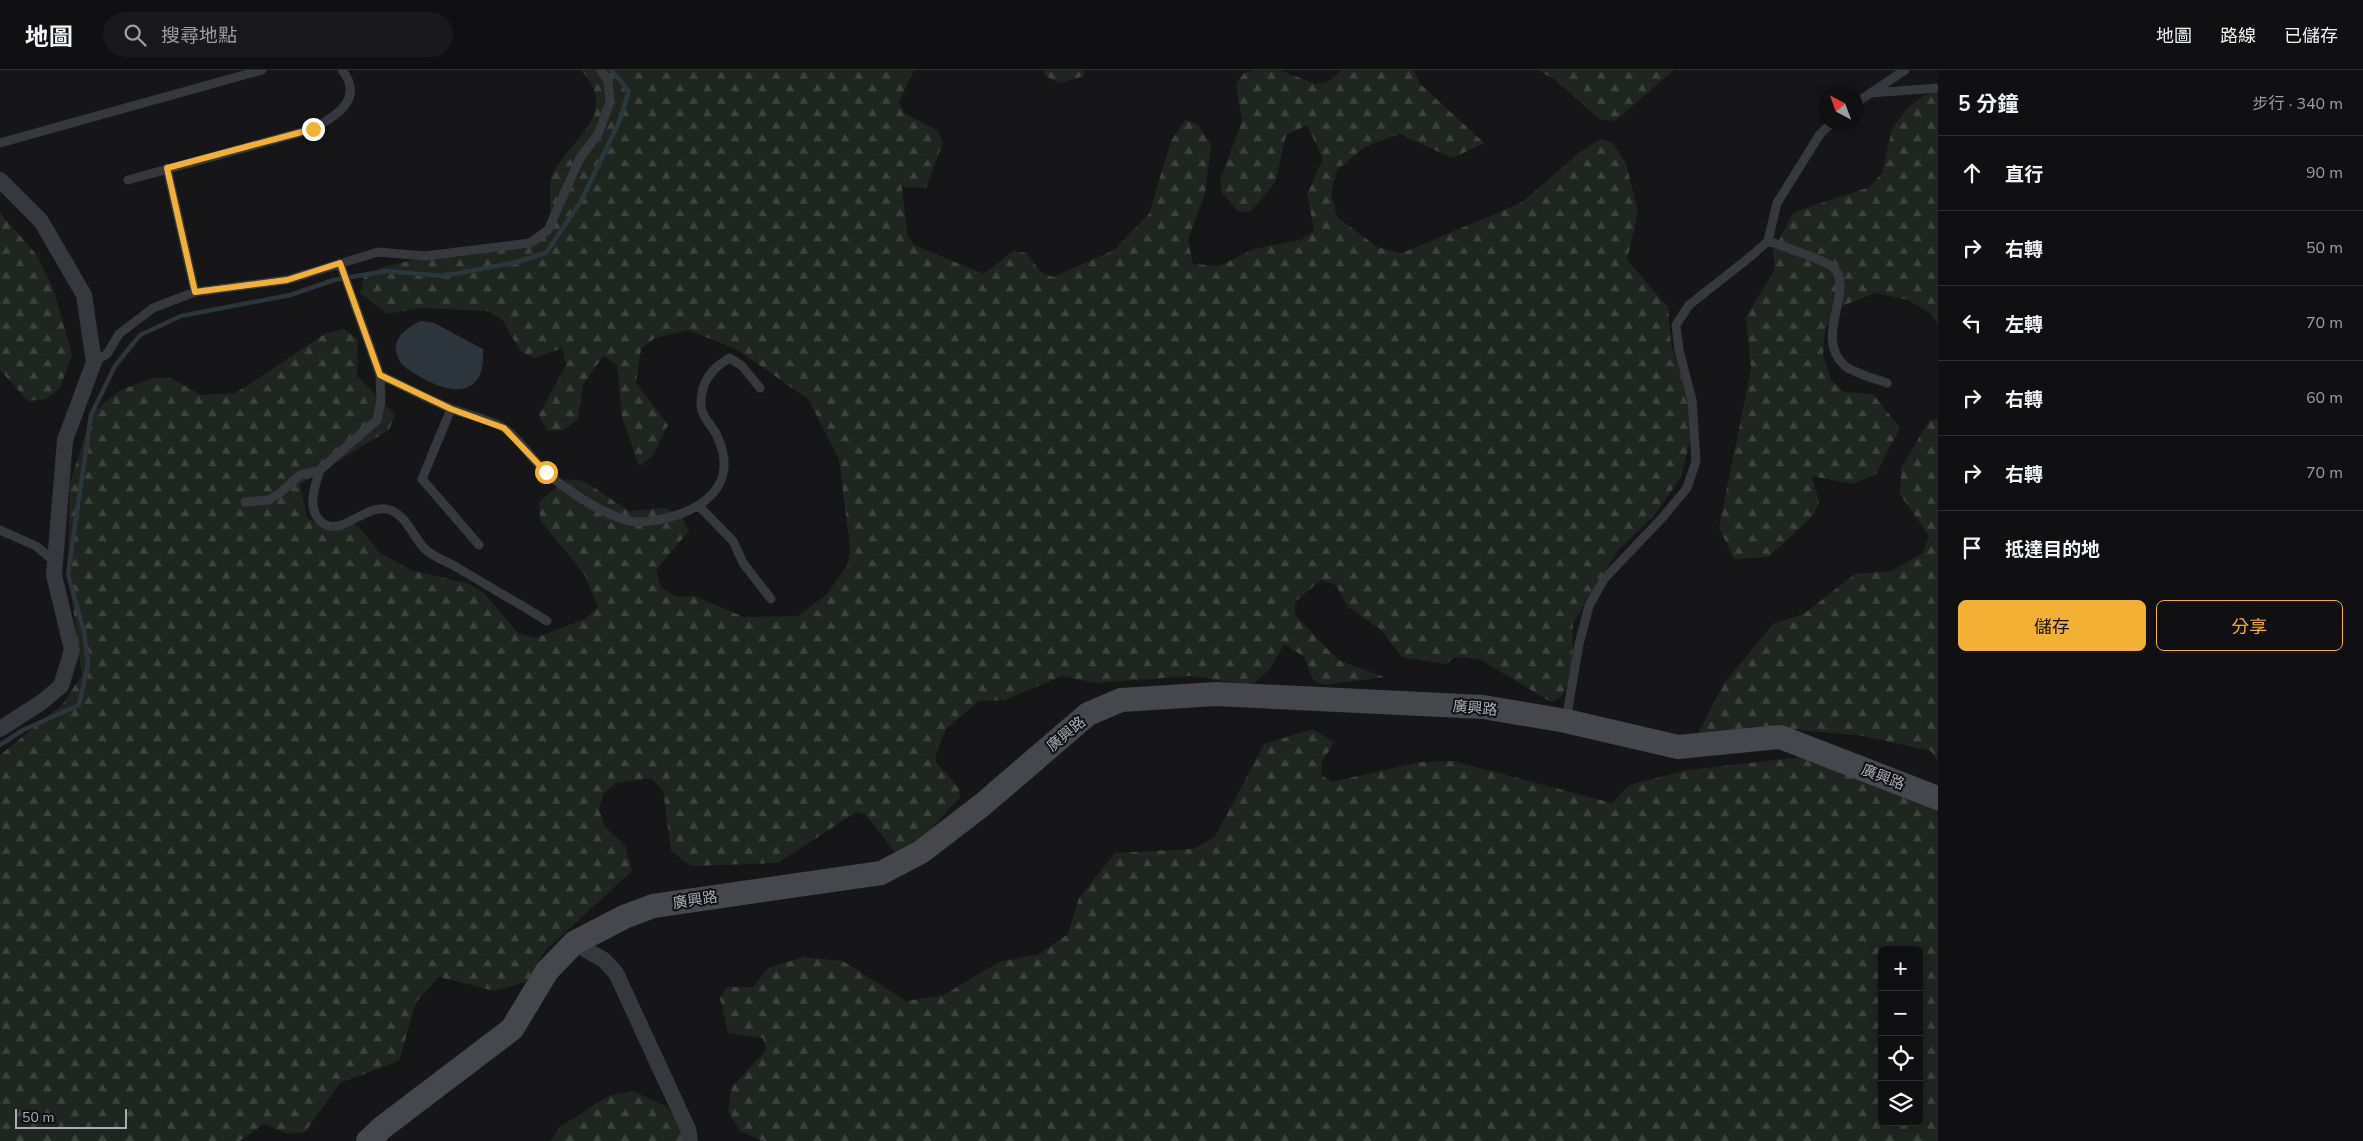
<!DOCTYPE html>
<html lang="zh-TW">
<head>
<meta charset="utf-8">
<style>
	:root { --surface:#101012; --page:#19191b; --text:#f1f3f6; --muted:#9c9d9f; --line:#303032; --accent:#f2b134 }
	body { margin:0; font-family:"Nunito Sans","Noto Sans TC",sans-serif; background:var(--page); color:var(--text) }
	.controls { position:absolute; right:15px; bottom:15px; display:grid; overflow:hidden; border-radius:8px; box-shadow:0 2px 12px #0003 }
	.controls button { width:45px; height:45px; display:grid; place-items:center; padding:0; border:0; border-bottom:1px solid var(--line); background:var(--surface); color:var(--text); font:25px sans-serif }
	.compass { position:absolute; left:1818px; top:15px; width:45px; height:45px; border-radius:50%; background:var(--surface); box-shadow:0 2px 12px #0003; rotate:319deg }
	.scale { position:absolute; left:15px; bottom:12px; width:112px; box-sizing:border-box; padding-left:5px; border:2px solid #a8adb8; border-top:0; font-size:14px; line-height:18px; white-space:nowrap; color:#a8adb8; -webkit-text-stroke:4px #111113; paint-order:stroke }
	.stop { position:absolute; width:15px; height:15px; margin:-11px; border:4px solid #f2b134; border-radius:50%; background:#fff }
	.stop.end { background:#f2b134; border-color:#fff; box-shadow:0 1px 5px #0008 }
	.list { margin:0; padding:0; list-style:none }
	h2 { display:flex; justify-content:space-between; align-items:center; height:65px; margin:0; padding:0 20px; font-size:21px }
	h2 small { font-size:16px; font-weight:400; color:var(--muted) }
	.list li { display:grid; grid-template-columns:32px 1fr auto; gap:15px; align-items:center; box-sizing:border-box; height:75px; padding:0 20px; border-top:1px solid var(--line) }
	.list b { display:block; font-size:19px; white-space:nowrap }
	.list em { font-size:16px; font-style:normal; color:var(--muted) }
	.actions { display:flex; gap:10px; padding:15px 20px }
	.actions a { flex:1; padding:11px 0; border:1px solid var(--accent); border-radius:8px; text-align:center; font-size:18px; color:var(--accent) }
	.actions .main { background:var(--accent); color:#111 }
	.icon { flex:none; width:28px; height:28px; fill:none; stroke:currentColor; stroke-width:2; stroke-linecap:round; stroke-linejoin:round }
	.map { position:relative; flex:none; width:1938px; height:1071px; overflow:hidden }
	header { display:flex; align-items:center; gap:30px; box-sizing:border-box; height:70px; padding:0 25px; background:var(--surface); border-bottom:1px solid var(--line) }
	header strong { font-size:24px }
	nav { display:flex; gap:28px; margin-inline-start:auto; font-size:18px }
	.search { width:350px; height:45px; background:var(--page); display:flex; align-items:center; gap:12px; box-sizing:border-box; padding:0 18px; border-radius:28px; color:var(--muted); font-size:19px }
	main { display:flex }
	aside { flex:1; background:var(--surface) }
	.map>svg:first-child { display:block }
</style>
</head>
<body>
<header>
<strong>地圖</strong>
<div class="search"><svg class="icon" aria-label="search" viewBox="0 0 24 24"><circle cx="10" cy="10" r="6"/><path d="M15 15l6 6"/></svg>搜尋地點</div>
<nav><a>地圖</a><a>路線</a><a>已儲存</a></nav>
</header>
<main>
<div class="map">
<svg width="1938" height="1071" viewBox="0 0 1938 1071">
	<defs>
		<pattern id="forest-firs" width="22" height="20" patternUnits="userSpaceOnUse" patternTransform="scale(1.25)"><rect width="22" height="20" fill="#1e261f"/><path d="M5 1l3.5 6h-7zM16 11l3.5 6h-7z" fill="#3c433d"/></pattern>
	</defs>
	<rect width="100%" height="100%" fill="#161618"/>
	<path fill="url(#forest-firs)" fill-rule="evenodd" d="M581 0H914L899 32 904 43 937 60 943 72 926 118 902 117 907 164 914 175 984 204 1013 181 1026 183 1041 202 1053 207 1114 180 1149 144 1171 71 1185 50 1197 54 1211 74 1205 124 1188 170 1193 194 1219 196 1254 179 1303 169 1314 160 1307 124 1323 89 1307 55 1286 65 1275 113 1250 142 1238 141 1222 123 1220 110 1242 51 1236 14 1244 3 1255 0H1279L1316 14 1329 11 1339 3 1340 0H1414L1420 14 1484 73 1453 88 1399 64 1365 77 1337 100 1331 124 1337 147 1377 177 1402 183 1521 133 1580 82 1601 69 1613 73 1626 94 1638 142 1627 190 1668 237 1671 275 1696 346 1681 407 1653 447 1618 480 1573 553 1572 604 1562 626 1551 632 1479 589 1455 587 1446 594 1402 587 1380 559 1348 537 1336 515 1321 510 1295 532V545L1338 590 1384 607 1324 615 1313 610 1304 587 1284 574 1270 599 1252 615 1191 606 1096 613 1062 606 1005 630 979 631 946 659 936 684V692L959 718 960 727 908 785 899 787 865 744 856 742 778 793 691 796 671 781 663 720 651 708 616 713 603 724 599 740 605 757 625 775 632 801 545 881 527 911 495 921 439 907 416 932 399 991 340 1013 305 1062 288 1064 264 1054 240 1071H0V685L62 635 82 605 68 501 70 413 92 343 119 321 152 308H171L201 325 236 323 326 263 344 259 358 270 357 306 395 344 389 360 300 414 307 448 323 456 341 452 358 456 380 483 411 500 469 514 484 523 518 563 535 568 585 549 598 537 585 505 540 450 539 432 566 409 584 411 629 441 665 438 681 446 689 461 656 500 661 517 676 527 694 526 744 547 798 546 827 524 848 494 850 477 839 389 808 329 736 279 688 260 655 268 641 279 636 313 668 355 653 386 639 396 622 347 617 295 603 286 583 315 578 349 564 360 547 361 539 345 566 295 562 278 535 288 520 281 503 251 489 241 421 238 387 244 360 223 364 206 380 198 469 176 524 179 551 157C551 145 548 112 553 103 573 66 621 43 581 0Z
		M1043 0H1085L1084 6 1060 13 1045 6Z
		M1537 0H1674L1615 51 1599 49 1554 9Z
		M1930 22H1938V254L1930 243 1908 230 1875 223 1842 236 1825 259 1823 285 1831 310 1844 322 1873 324 1900 358 1876 404 1853 414 1812 406 1819 432 1813 446 1768 487 1734 489 1719 458 1751 299 1746 247 1775 199 1773 181 1794 142 1870 117 1882 103 1892 59 1908 37Z
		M0 143 36 184 52 216 72 284 60 318 46 329 28 331 0 300Z
		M1938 349V690L1931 681 1863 666 1781 658 1698 663 1725 612 1773 554 1805 543 1855 504 1891 501 1923 483 1929 466 1900 424 1901 398 1929 351Z
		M1312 659 1334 672 1322 692 1321 705 1332 712 1420 692 1453 691 1612 733 1629 715 1688 700 1802 687 1938 736V1071H763L740 1061 728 1041 732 1017 766 980 763 968 728 963 720 928 727 917H753L768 898 803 887 843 891 906 931 944 925 999 892 1039 884 1068 864 1079 828 1115 783 1193 779 1215 767 1264 674ZM1882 880H1919V1052H1882Z
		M633 1021 667 1037 694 1071H550L560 1057 608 1026Z"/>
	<path fill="#2c353c" d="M421 251 434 253 483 279C486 328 452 326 419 306 410 301 400 296 397 285 391 269 408 256 421 251Z"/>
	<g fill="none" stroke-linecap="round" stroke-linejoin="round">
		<path stroke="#2c353c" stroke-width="4.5" d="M0 675 23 660 79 635 88 594 84 562 68 504 91 345 115 296 140 265 181 246 290 225 334 210 386 201 443 206 513 193 546 183 581 131 619 52 629 21 611 0"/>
		<path stroke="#37383d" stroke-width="9" d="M1870 23 1938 18
			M1856 33 1905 0
			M0 73 262 0
			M167 98 195 222
			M128 110 313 59C336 46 365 29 342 0
			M1768 171C1780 175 1826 191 1833 197 1856 219 1813 266 1844 295 1852 303 1877 309 1887 313
			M94 292 107 284 119 264 153 238 195 222 287 210 378 182 425 186 530 173 548 160 580 88 598 64 610 32 608 11 601 0
			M380 305C404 316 427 329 452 339 467 345 493 350 505 359 520 370 531 388 544 400 563 419 616 454 642 452 689 448 744 423 717 366 713 356 702 348 701 336 700 313 711 298 730 288L742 296 760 318
			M451 339 422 409 479 475
			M320 400C314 417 305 444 326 455 343 464 369 432 390 440 407 446 413 467 425 479 433 487 448 492 458 498 488 516 518 533 547 551
			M245 432 269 430 280 423 300 405 320 400 377 350 381 330 380 305 340 193
			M699 436 733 471 743 493 771 529
			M0 460 36 476 55 492
			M1566 650 1579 574 1589 536 1604 509 1663 447 1687 418 1696 391 1692 330 1679 280 1676 255 1689 235 1750 187 1768 171 1777 133 1820 64 1833 52"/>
		<path stroke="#37383d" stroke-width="16" d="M0 110 41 151 84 225 94 292 65 370 54 505 72 580 61 616 42 632 0 659
			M574 873 604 890 616 903 688 1059 690 1071"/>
		<path stroke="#45474d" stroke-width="24" d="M368 1071 383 1057 512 959 547 901 574 873 624 847 653 836 881 803 921 782 982 735 1088 644 1121 630 1216 624 1483 637 1566 651 1678 677 1780 667 1938 728"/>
	</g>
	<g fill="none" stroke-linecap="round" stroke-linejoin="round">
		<path stroke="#f2b134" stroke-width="6" d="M313 59 167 98 195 222 287 210 340 193 380 305 451 339 504 358 546 402"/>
	</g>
	<g text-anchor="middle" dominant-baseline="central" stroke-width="4" stroke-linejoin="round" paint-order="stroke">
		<g font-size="15" fill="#a8adb8" stroke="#111113">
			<text transform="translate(1475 638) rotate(5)">廣興路</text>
			<text transform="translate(1066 664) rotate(-40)">廣興路</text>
			<text transform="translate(1883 707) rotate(21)">廣興路</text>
			<text transform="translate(695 830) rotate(-9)">廣興路</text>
		</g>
	</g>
</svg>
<div class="controls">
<button>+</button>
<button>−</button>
<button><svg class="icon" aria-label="locate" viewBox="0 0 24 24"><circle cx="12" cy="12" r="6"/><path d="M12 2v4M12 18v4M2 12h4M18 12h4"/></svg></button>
<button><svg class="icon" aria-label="layers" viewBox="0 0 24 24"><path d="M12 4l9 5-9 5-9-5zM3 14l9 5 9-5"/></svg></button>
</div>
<svg class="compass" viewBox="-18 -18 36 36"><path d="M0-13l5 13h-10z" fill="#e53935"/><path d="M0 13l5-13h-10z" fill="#9c9d9f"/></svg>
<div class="scale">50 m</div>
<div class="stop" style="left:546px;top:402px"></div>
<div class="stop end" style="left:313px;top:59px"></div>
</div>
<aside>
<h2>5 分鐘<small>步行 · 340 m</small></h2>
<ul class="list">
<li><svg class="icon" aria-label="ahead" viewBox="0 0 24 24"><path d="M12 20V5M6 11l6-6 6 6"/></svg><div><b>直行</b></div><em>90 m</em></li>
<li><svg class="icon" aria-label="right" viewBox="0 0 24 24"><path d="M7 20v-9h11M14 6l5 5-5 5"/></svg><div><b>右轉</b></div><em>50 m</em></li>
<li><svg class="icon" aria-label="left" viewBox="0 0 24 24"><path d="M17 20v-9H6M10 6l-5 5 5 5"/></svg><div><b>左轉</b></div><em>70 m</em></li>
<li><svg class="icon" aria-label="right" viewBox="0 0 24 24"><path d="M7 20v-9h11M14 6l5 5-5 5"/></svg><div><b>右轉</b></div><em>60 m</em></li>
<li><svg class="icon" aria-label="right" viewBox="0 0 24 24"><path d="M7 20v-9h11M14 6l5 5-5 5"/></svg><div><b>右轉</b></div><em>70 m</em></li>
<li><svg class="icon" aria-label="arrive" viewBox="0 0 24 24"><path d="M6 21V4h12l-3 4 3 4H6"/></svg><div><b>抵達目的地</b></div></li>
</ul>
<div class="actions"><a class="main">儲存</a><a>分享</a></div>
</aside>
</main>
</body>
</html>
